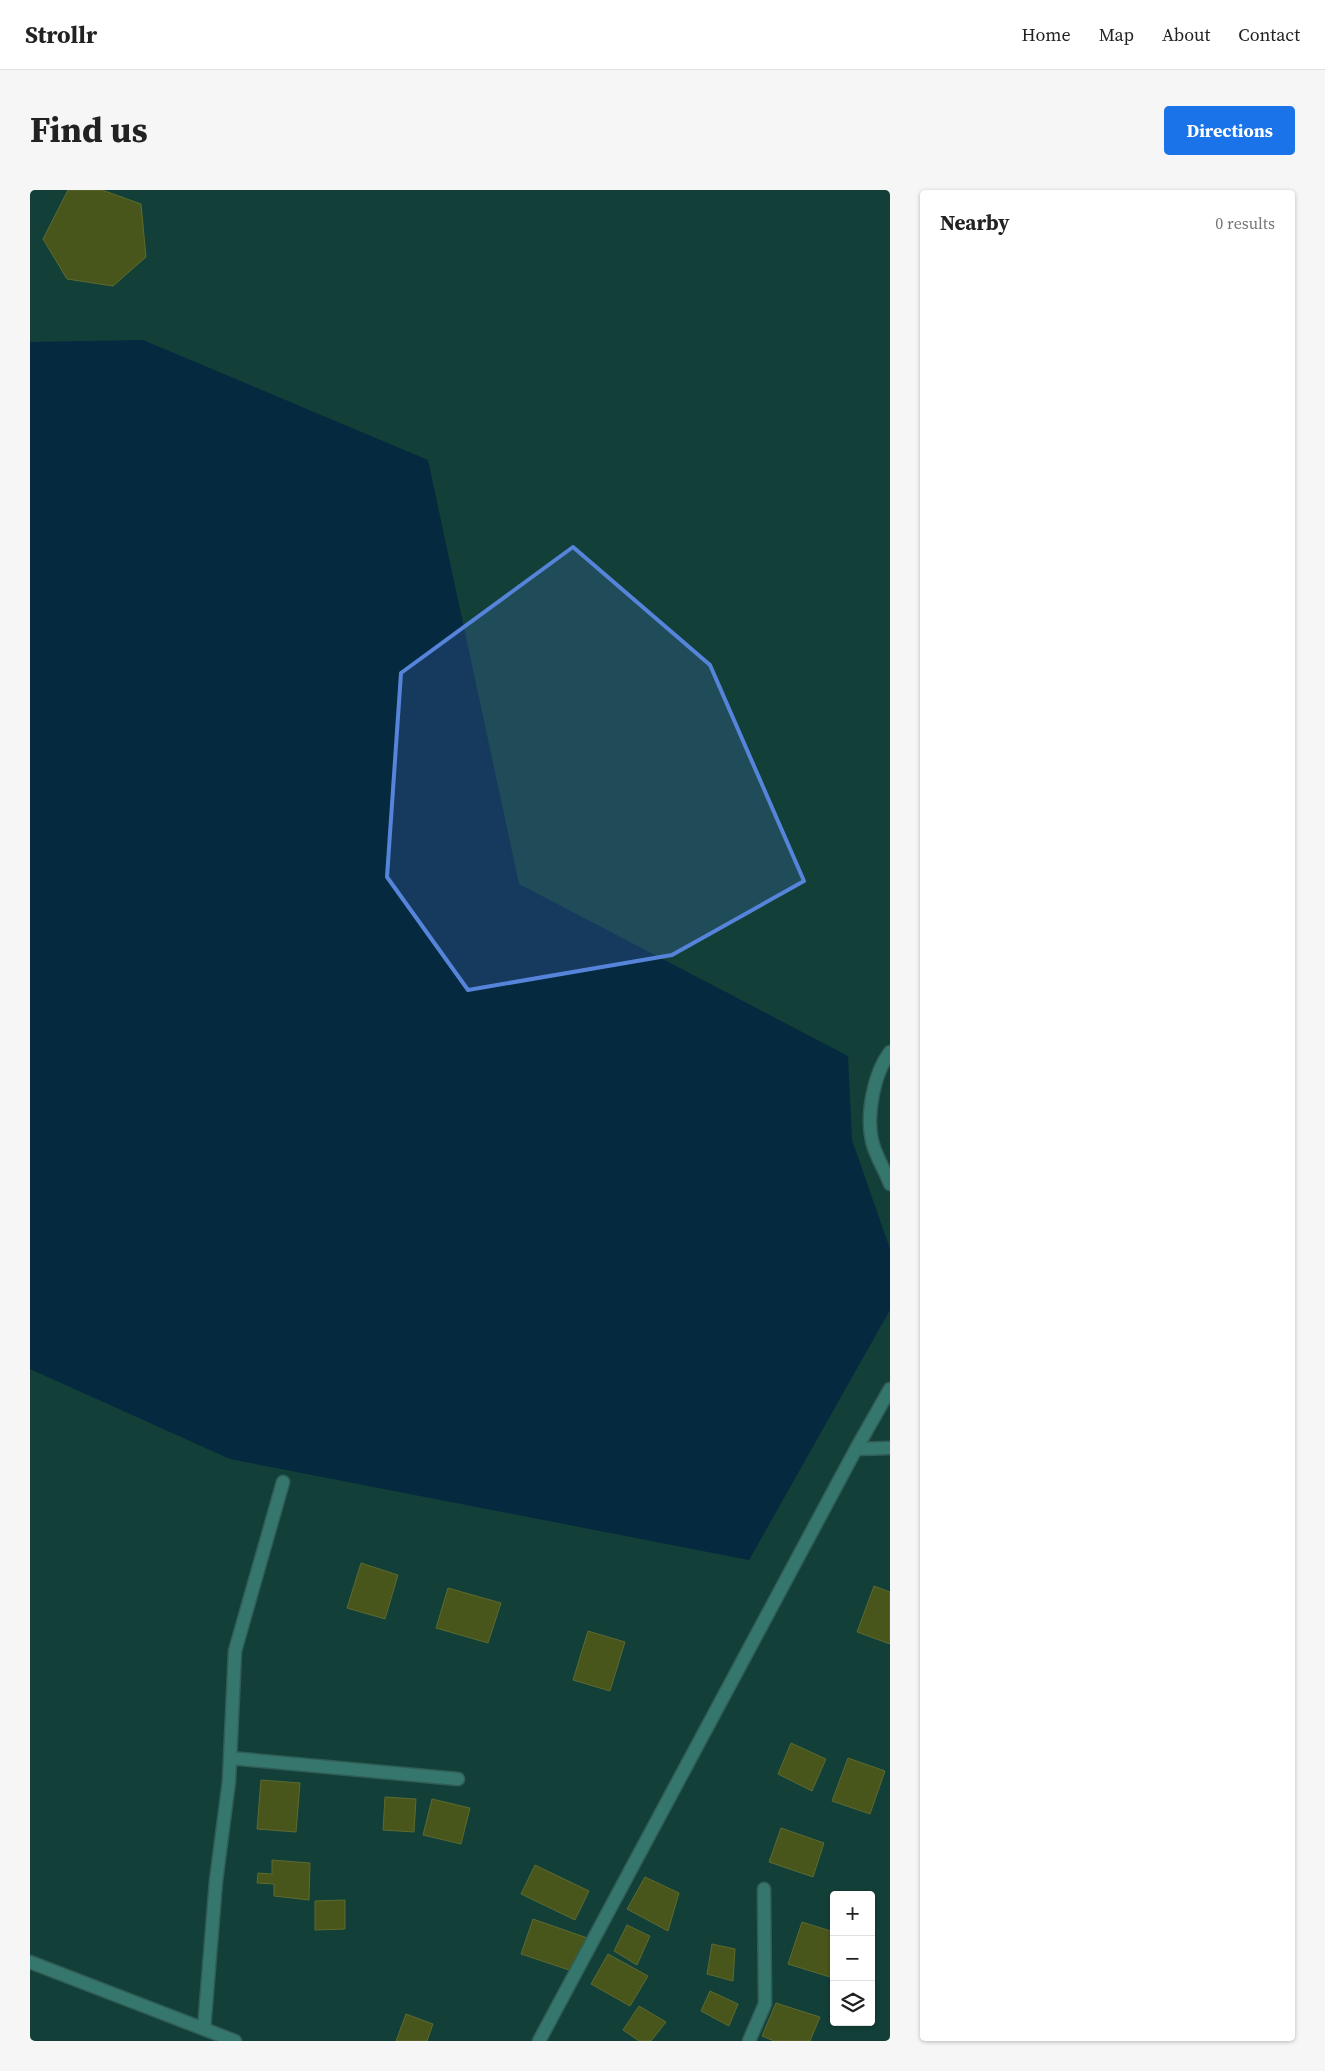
<!DOCTYPE html>
<html lang="en">
<head>
<meta charset="utf-8">
<style>
	:root { --surface:#fff; --page:#f6f6f6; --text:#222; --muted:#767676; --line:#e0e0e0; --accent:#1a73e8 }
	body { margin:0; font-family:"Source Serif 4",serif; background:var(--page); color:var(--text) }
	.controls { position:absolute; right:15px; bottom:15px; display:grid; overflow:hidden; border-radius:5px; box-shadow:0 1px 4px #0004 }
	.controls button { width:45px; height:45px; display:grid; place-items:center; padding:0; border:0; border-bottom:1px solid var(--line); background:var(--surface); color:var(--text); font:25px sans-serif }
	.list { margin:0; padding:0; list-style:none }
	h2 { display:flex; justify-content:space-between; align-items:center; height:65px; margin:0; padding:0 20px; font-size:21px }
	h2 small { font-size:16px; font-weight:400; color:var(--muted) }
	.icon { flex:none; width:28px; height:28px; fill:none; stroke:currentColor; stroke-width:2; stroke-linecap:round; stroke-linejoin:round }
	.map { position:relative; flex:none; width:860px; height:1851px; overflow:hidden; border-radius:5px }
	header { display:flex; align-items:center; gap:30px; box-sizing:border-box; height:70px; padding:0 25px; background:var(--surface); border-bottom:1px solid var(--line) }
	header strong { font-size:24px }
	nav { display:flex; gap:28px; margin-inline-start:auto; font-size:18px }
	.intro { display:flex; align-items:center; justify-content:space-between; box-sizing:border-box; height:120px; padding:0 30px }
	h1 { margin:0; font-size:35px }
	.button { padding:12px 22px; border-radius:5px; background:var(--accent); color:#fff; font-size:18px; font-weight:700 }
	main { display:flex; gap:30px; padding:0 30px }
	aside { flex:1; background:var(--surface); border-radius:5px; box-shadow:0 1px 4px #0004 }
	.map>svg:first-child { display:block }
</style>
</head>
<body>
<header>
<strong>Strollr</strong>
<nav><a>Home</a><a>Map</a><a>About</a><a>Contact</a></nav>
</header>
<div class="intro"><h1>Find us</h1><a class="button">Directions</a></div>
<main>
<div class="map">
<svg width="860" height="1851" viewBox="0 0 860 1851">
	<rect width="100%" height="100%" fill="#123f38"/>
	<path fill="#05293f" d="M113 150 398 270 489 694 818 866 822 950 860 1059V1120L719 1370 200 1269 0 1179V152Z"/>
	<path fill="#49561b" stroke="#5c6a30" d="M38 0H72L111 14 116 67 83 96 37 89 13 49Z
		M331 1373 368 1385 355 1429 317 1418Z
		M844 1396 860 1402V1454L827 1442Z
		M418 1398 471 1413 458 1453 406 1438Z
		M558 1441 595 1452 580 1501 543 1490Z
		M761 1553 796 1569 782 1601 748 1584Z
		M818 1568 855 1581 840 1624 802 1611Z
		M231 1590 270 1593 266 1642 227 1639Z
		M355 1607 386 1609 384 1642 353 1640Z
		M402 1609 440 1618 431 1654 393 1645Z
		M751 1638 794 1653 783 1687 739 1672Z
		M242 1670 280 1673 279 1710 244 1706V1694L227 1693 228 1683 242 1684Z
		M505 1675 559 1701 545 1730 491 1704Z
		M615 1687 649 1703 638 1741 597 1719Z
		M315 1710V1739L285 1740V1711Z
		M503 1729 563 1750 545 1782 491 1764Z
		M772 1732 804 1742V1775L800 1787 758 1774Z
		M597 1735 620 1746 607 1775 584 1761Z
		M682 1754 705 1759 703 1791 677 1784Z
		M578 1764 618 1786 600 1816 561 1794Z
		M680 1801 708 1814 699 1836 671 1821Z
		M746 1813 790 1827 780 1851H744L732 1846Z
		M609 1816 636 1832 621 1851H609L593 1840Z
		M376 1824 403 1834 397 1851H366Z"/>
	<g fill="none" stroke-linecap="round" stroke-linejoin="round">
		<g stroke="#315d56" stroke-width="15">
			<path id="minor" d="M860 862C844 883 836 924 842 951 845 965 855 980 860 994
				M826 1259 860 1258
				M200 1568 428 1589
				M0 1772 205 1851
				M174 1839 186 1691 199 1591 205 1461 253 1292
				M509 1851 826 1259 860 1199
				M719 1851 735 1814 734 1699"/>
		</g>
		<use href="#minor" stroke="#35776c" stroke-width="12"/>
	</g>
	<path fill="#5684da" fill-opacity="0.2" stroke="#5684da" stroke-width="4" stroke-linejoin="round" d="M543 357 680 475 774 691 642 765 438 800 357 687 371 483Z"/>
</svg>
<div class="controls">
<button>+</button>
<button>−</button>
<button><svg class="icon" aria-label="layers" viewBox="0 0 24 24"><path d="M12 4l9 5-9 5-9-5zM3 14l9 5 9-5"/></svg></button>
</div>
</div>
<aside>
<h2>Nearby<small>0 results</small></h2>
<ul class="list">
</ul>
</aside>
</main>
</body>
</html>
